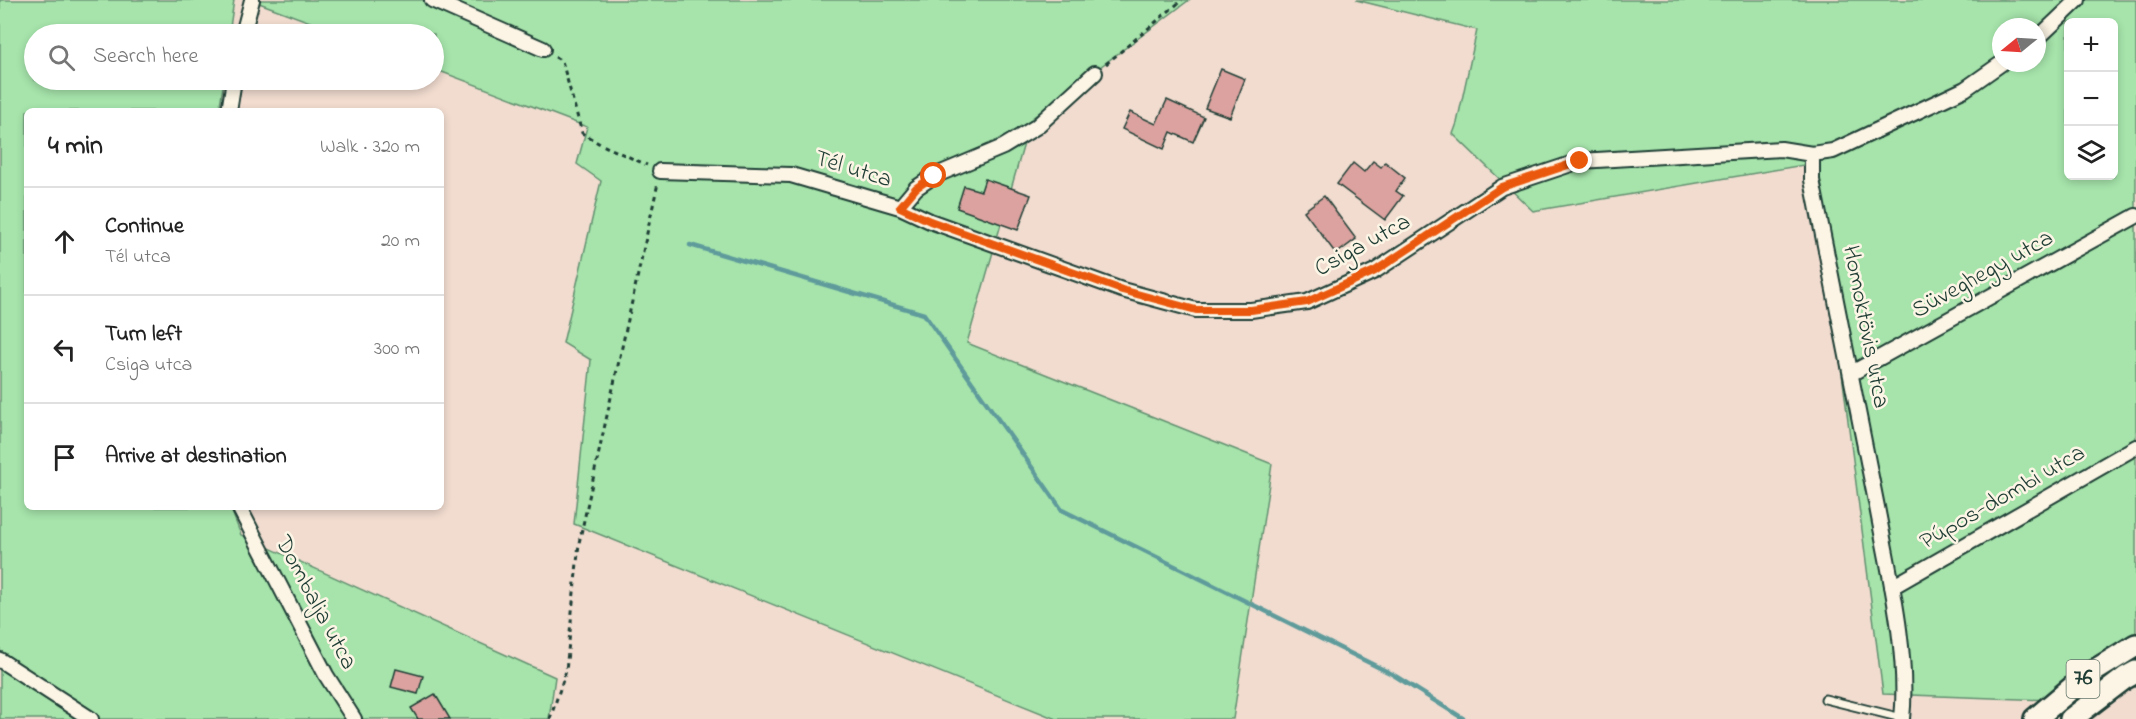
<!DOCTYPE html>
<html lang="en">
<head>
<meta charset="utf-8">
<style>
	:root { --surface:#fff; --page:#f2f2f2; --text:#222; --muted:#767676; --line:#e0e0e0 }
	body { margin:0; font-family:"Indie Flower",sans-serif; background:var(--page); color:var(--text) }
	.controls { position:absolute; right:18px; top:18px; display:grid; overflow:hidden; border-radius:9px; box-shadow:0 3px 9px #0003 }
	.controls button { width:54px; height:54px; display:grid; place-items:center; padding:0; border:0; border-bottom:2px solid var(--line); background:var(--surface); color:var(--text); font:30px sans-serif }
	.compass { position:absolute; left:1992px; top:18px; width:54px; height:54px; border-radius:50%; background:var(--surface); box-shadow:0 3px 9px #0003; rotate:252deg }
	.stop { position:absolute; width:18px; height:18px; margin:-14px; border:4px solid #ea580c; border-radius:50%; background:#fff }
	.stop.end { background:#ea580c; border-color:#fff; box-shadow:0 2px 6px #0008 }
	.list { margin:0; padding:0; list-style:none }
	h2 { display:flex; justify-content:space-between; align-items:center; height:78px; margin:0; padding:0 24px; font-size:26px }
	h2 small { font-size:20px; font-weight:400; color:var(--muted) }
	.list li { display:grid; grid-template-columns:39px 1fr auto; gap:18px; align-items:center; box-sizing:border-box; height:108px; padding:0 24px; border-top:2px solid var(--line) }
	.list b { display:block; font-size:22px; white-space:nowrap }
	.list p { margin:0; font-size:20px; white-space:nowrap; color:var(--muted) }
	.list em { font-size:20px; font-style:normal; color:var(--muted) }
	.icon { flex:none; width:33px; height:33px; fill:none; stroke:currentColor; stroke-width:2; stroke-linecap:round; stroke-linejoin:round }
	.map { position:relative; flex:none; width:2136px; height:719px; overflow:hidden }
	.search { position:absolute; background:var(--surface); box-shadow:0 3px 9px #0003; left:24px; top:24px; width:420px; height:66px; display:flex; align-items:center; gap:15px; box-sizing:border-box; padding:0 21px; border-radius:33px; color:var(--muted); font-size:22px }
	.panel { position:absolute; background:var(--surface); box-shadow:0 3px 9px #0003; left:24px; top:108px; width:420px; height:402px; border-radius:9px }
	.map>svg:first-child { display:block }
</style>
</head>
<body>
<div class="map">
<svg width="2136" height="719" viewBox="0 0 2136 719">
	<rect width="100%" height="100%" fill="#f2dcd0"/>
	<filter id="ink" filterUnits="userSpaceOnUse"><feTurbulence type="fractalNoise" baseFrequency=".0167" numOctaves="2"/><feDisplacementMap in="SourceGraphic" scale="12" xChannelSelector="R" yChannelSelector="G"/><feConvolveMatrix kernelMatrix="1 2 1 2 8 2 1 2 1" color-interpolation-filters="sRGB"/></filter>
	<g filter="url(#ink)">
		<path fill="#a6e4ab" stroke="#629070" stroke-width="1.5" fill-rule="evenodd" d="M0 0H234L229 34H34V80H224L219 111H27V507H230L241 535 555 677 549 719H0Z
			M251 0H1189L1031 119 967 343 1272 464 1233 719H1056L574 524 591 360 563 343 601 181 577 164 587 127 434 69V34H342Z
			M1356 0H2136V664L2051 700 1883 694 1815 163 1533 211 1453 134 1457 123 1477 30ZM2068 22H2114V176H2068ZM2001 27H2037V63H2001Z"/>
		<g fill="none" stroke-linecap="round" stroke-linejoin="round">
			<path stroke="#5e9b9b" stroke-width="4.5" d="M690 245 924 314 1062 510 1392 674 1464 719"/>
		</g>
		<path fill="#dca29f" stroke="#1f3d34" stroke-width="1.5" d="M1221 69 1245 79 1230 117 1205 108Z
			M1167 100 1204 117 1193 142 1171 132 1164 149 1122 129 1130 112 1156 124Z
			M1373 161 1381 167 1385 162 1405 178 1396 191 1403 196 1385 220 1337 184 1353 163 1364 172Z
			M985 179 1031 195 1018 230 957 208 964 186 981 191Z
			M1324 196 1356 239 1336 254 1304 211Z
			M396 669 423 676 418 694 391 687Z
			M435 694 450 719H418L411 708Z"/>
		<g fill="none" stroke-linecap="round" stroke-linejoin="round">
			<g stroke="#1f3d34" stroke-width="11">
				<path id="lane" d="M1825 699 1902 718"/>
			</g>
			<g stroke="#1f3d34" stroke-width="18">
				<path id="street" d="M432 0 543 49
					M243 34 252 0
					M2037 39 2078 0
					M229 111 234 80
					M1812 154V180C1834 289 1856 398 1877 507 1889 572 1909 653 1902 719
					M660 171 791 175 900 207 930 221 1122 290 1196 310H1251L1307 302 1375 271 1502 187 1580 161 1781 149 1812 154 1833 151 1965 89 2002 63
					M900 207 916 188 934 176 1003 147 1036 127 1095 73
					M1852 373 2136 216
					M239 507 326 675 354 719
					M1892 587 2136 447
					M0 660 91 719"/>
			</g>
			<g stroke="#1f3d34" stroke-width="26">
				<path id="primary" d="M2035 719 2086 676 2136 645
					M2071 719 2125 678 2136 672"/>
			</g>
			<path stroke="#1f3d34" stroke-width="3" stroke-dasharray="4.5 4.5" stroke-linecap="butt" d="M555 57 562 61 582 133 600 144 647 165
				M1106 64 1182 0
				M550 719 566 671 579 543 658 183"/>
			<use href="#lane" stroke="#fcf5e5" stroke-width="7"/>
			<use href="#street" stroke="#fcf5e5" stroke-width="14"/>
			<use href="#primary" stroke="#fcf5e5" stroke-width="21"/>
		</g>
	</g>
	<g fill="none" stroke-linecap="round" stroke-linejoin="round" filter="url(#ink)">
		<path stroke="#ea580c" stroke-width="8" d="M934 176 916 188 900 207 930 221 1122 290 1196 310H1251L1307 302 1375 271 1502 187 1580 161"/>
	</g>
	<g text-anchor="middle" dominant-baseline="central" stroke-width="5" stroke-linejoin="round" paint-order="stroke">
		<rect fill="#fcf5e5" stroke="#617469" stroke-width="1.5" x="2066.5" y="660" width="33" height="38" rx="4.5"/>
		<g font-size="22" font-weight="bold" fill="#1f3d34">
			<text x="2083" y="679">76</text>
		</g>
		<g font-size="24" fill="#1f3d34" stroke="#fcf5e5">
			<text transform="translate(853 170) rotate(17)">Tél utca</text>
			<text transform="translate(1363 246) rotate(-29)">Csiga utca</text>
			<text transform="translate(1983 275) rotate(-29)">Süveghegy utca</text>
			<text transform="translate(1865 327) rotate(79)">Homoktövis utca</text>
			<text transform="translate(2003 498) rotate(-30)">Púpos-dombi utca</text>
			<text transform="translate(315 603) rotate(62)">Dombalja utca</text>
		</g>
	</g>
</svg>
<div class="controls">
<button>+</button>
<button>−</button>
<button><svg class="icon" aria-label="layers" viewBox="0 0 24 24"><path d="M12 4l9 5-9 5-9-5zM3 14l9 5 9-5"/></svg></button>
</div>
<svg class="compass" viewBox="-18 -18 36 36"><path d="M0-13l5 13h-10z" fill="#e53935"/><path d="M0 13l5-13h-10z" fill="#767676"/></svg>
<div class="stop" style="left:934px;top:176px"></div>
<div class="stop end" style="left:1580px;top:161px"></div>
<div class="search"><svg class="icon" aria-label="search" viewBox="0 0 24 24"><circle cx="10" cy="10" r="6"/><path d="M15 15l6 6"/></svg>Search here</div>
<section class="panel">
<h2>4 min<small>Walk · 320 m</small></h2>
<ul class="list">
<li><svg class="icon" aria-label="ahead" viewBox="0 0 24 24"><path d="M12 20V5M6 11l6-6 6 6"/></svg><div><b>Continue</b><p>Tél utca</p></div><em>20 m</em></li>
<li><svg class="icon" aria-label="left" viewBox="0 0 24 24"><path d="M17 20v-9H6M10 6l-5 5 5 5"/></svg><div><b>Turn left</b><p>Csiga utca</p></div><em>300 m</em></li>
<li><svg class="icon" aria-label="arrive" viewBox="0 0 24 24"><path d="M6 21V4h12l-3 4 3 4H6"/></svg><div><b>Arrive at destination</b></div></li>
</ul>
</section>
</div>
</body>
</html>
